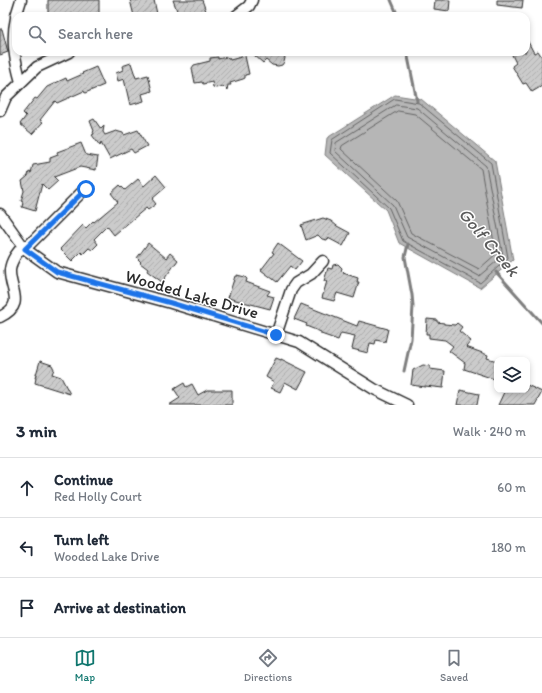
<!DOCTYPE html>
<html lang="en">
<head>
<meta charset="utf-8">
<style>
	:root { --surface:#fff; --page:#f6f6f7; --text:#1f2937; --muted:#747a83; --line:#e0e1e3; --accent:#0f766e }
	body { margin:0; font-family:Itim,sans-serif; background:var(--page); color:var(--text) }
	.controls { position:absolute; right:12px; bottom:12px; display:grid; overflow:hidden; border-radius:8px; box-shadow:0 2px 6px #0003 }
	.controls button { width:36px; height:36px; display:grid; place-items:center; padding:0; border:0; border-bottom:1px solid var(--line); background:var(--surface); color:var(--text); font:20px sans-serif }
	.stop { position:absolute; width:12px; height:12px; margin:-9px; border:3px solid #1a73e8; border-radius:50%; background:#fff }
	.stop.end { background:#1a73e8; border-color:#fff; box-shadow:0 1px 4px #0008 }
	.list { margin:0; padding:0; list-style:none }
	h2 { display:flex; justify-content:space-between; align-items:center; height:52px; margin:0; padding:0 16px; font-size:17px }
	h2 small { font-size:13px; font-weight:400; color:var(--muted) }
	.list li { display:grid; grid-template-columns:26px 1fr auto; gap:12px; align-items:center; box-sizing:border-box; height:60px; padding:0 16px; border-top:1px solid var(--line) }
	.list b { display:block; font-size:15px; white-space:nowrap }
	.list p { margin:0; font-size:13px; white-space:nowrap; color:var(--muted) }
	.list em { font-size:13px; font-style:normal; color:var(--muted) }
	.icon { flex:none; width:22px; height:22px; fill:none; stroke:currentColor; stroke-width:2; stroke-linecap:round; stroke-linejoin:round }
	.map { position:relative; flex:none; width:542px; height:405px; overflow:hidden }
	.search { position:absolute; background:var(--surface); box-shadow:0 2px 6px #0003; left:12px; right:12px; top:12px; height:44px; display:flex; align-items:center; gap:10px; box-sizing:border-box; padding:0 14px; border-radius:12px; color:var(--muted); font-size:15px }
	.sheet { height:232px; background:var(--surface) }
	nav { display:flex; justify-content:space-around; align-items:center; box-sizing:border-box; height:56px; border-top:1px solid var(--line); background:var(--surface); font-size:11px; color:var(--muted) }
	nav a { display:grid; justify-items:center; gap:2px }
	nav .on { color:var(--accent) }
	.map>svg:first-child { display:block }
</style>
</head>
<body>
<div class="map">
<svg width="542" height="405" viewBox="0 0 542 405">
	<defs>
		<pattern id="building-hatch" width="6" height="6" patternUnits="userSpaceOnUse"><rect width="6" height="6" fill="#cbcbcb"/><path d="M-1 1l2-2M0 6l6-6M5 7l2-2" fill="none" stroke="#aeaeae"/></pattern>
	</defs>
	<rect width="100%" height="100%" fill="#fff"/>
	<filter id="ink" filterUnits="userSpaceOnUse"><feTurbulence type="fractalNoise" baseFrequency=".025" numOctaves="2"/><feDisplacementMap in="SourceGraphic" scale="8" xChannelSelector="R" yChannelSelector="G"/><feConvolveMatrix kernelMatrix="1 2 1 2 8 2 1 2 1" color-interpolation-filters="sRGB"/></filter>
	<g filter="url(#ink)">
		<path fill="#b6b6b6" stroke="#7e7e7e" d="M395 95 421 99 495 161 513 260 480 288 399 243 386 210 325 155 327 138Z"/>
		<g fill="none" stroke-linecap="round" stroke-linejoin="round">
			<path stroke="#636363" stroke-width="1" d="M395 99 419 103 491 163 508 258 480 283 403 241 389 208 330 153 332 140Z
				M396 105 417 108 486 166 503 256 479 276 407 237 393 205 335 151 336 143Z
				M398 111 415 114 481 169 496 254 479 269 411 233 397 201 341 149 342 146Z"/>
			<path stroke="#7e7e7e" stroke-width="3" d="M391 0 398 16
				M407 52 417 101
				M496 272 542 323
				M404 371 411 339 413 306 412 295 405 257 408 244"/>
		</g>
		<path fill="url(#building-hatch)" stroke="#2b2b2b" d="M48 0H99V16H48Z
			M130 0H154L157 14 148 16H134Z
			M173 0H202L206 11 192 16H179Z
			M435 0H450L449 11 434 9Z
			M497 0H523L522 8 497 5Z
			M0 29H2L8 52 0 55Z
			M526 38 534 53 538 51 542 57V86L532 92 526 83 523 84 512 66 516 63 512 55 517 52H526Z
			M257 52H283L285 58 284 62 282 65 278 66 272 65 266 60 263 63 253 54 258 53Z
			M245 56 249 74 245 75V78L243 79 230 83 231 85H228L227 90 223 86 216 88 213 87 212 82 203 84 202 82 195 83 192 68 194 65 210 61V58L218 57V59L226 57 229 58 230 60Z
			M131 63 136 78 148 75 152 91 142 94 144 101 130 105 124 79 118 81 116 73 123 70 122 66Z
			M96 67 104 85 85 93 84 91 57 103 55 101 40 120 43 122 32 134 20 124 26 116 23 113 35 98 37 99 47 87 66 78 67 81 83 74 82 73Z
			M94 119 101 129 104 126 103 132 105 135 116 131 123 133 124 135 138 130 147 146 134 153 131 149 110 159 101 143 100 146 92 135 94 134 93 132 94 131 90 121Z
			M81 143 86 155 98 157 96 170 80 167 54 177 58 181 48 190 42 184 35 211 22 207 23 202 21 201 24 191 22 181 28 176 29 172 31 173 33 165 50 162V158L58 155 57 152Z
			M156 175 166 187 152 199 156 204 148 210 146 208 114 235 107 226 94 239 98 244 92 250 89 248 83 254 81 252 72 261 60 249 83 225 86 228 93 221 94 222 118 202 111 193 120 185 125 190 138 179 144 186Z
			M323 218 331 221 337 226 350 233 343 246 328 238 327 240 322 239 318 235 306 240 301 225Z
			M148 243 166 258 170 253 178 260 162 282 147 271 148 269 140 263 141 262 137 258Z
			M278 243 302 261 295 270 290 266 277 282 261 270 274 253 272 252Z
			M338 264 342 268 341 271 344 272 343 273 358 278 357 282H359L354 298 337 293 334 301 322 298 327 281H324L328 268 332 269 333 265Z
			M237 275 245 277 247 279 246 282 270 291 267 295 274 297 270 309 228 298 235 276H237Z
			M301 304 357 326 359 321 388 329 385 342 376 340 375 344 370 343 368 353 352 349 355 336 341 333 338 340 321 334V332L306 326 307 324 294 319Z
			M427 319 437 320V322L444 323V324L455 325 457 323 462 327 459 331 471 341 466 347 488 355 487 358 497 361V380L464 369 465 363 449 351 453 346 445 340 429 338V334H426Z
			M276 358 281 360V359L307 372 298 389 285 382 280 392 271 388 274 382 266 377Z
			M40 361 52 365 54 369 52 374 61 377 70 394 35 383 36 378H35Z
			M423 365 430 366V369L445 371 443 388 425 386V387L411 385 413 370Z
			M184 383 186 387 192 384 198 395 207 390H232V405H169L180 398 174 389Z
			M527 385 542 392 535 405H498L505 390H527Z
			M460 390 479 394 477 405H457Z"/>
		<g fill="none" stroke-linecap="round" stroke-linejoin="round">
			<g stroke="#2b2b2b" stroke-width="13">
				<path id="minor" d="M16 16 21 0
					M236 16 249 6 252 0
					M16 18C11 40 15 61 21 82
					M0 111 6 97 37 67 69 52
					M0 214 25 249 57 272 171 303 299 342 374 389 407 405
					M25 249 85 189
					M0 317C27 304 9 290 10 270 11 260 17 253 23 246
					M276 335 291 290 296 283 311 274 323 261"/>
			</g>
			<use href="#minor" stroke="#fff" stroke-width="10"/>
		</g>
	</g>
	<g fill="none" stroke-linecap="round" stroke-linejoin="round" filter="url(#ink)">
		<path stroke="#1a73e8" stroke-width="5" d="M86 189 25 249 57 272 171 303 276 335"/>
	</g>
	<g text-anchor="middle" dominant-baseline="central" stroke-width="3" stroke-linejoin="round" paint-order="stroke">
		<g font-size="17" fill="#2b2b2b" stroke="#fff">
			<text transform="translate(192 294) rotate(16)">Wooded Lake Drive</text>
		</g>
		<g font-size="18" font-style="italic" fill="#5c5c5c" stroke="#fff">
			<text transform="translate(489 242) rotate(50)">Golf Creek</text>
		</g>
	</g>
</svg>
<div class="controls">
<button><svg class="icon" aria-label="layers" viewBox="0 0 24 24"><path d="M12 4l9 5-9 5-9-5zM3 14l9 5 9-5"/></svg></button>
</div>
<div class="stop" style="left:86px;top:189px"></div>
<div class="stop end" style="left:276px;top:335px"></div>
<div class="search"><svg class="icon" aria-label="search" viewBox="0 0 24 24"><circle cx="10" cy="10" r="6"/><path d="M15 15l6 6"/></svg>Search here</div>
</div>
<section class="sheet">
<h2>3 min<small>Walk · 240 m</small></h2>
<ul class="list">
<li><svg class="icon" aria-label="ahead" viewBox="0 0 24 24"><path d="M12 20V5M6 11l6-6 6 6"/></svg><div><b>Continue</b><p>Red Holly Court</p></div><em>60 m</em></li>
<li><svg class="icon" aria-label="left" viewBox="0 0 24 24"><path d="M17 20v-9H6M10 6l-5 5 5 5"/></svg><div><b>Turn left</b><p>Wooded Lake Drive</p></div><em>180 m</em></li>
<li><svg class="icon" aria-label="arrive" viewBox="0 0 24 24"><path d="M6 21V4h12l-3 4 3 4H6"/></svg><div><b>Arrive at destination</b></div></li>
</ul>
</section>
<nav>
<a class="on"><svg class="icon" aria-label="map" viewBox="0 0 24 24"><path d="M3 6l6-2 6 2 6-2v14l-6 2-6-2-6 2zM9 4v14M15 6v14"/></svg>Map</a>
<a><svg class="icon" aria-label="directions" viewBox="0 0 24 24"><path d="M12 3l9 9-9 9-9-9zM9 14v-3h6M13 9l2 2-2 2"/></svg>Directions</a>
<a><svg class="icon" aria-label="saved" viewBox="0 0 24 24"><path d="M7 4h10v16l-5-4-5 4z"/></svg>Saved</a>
</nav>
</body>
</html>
